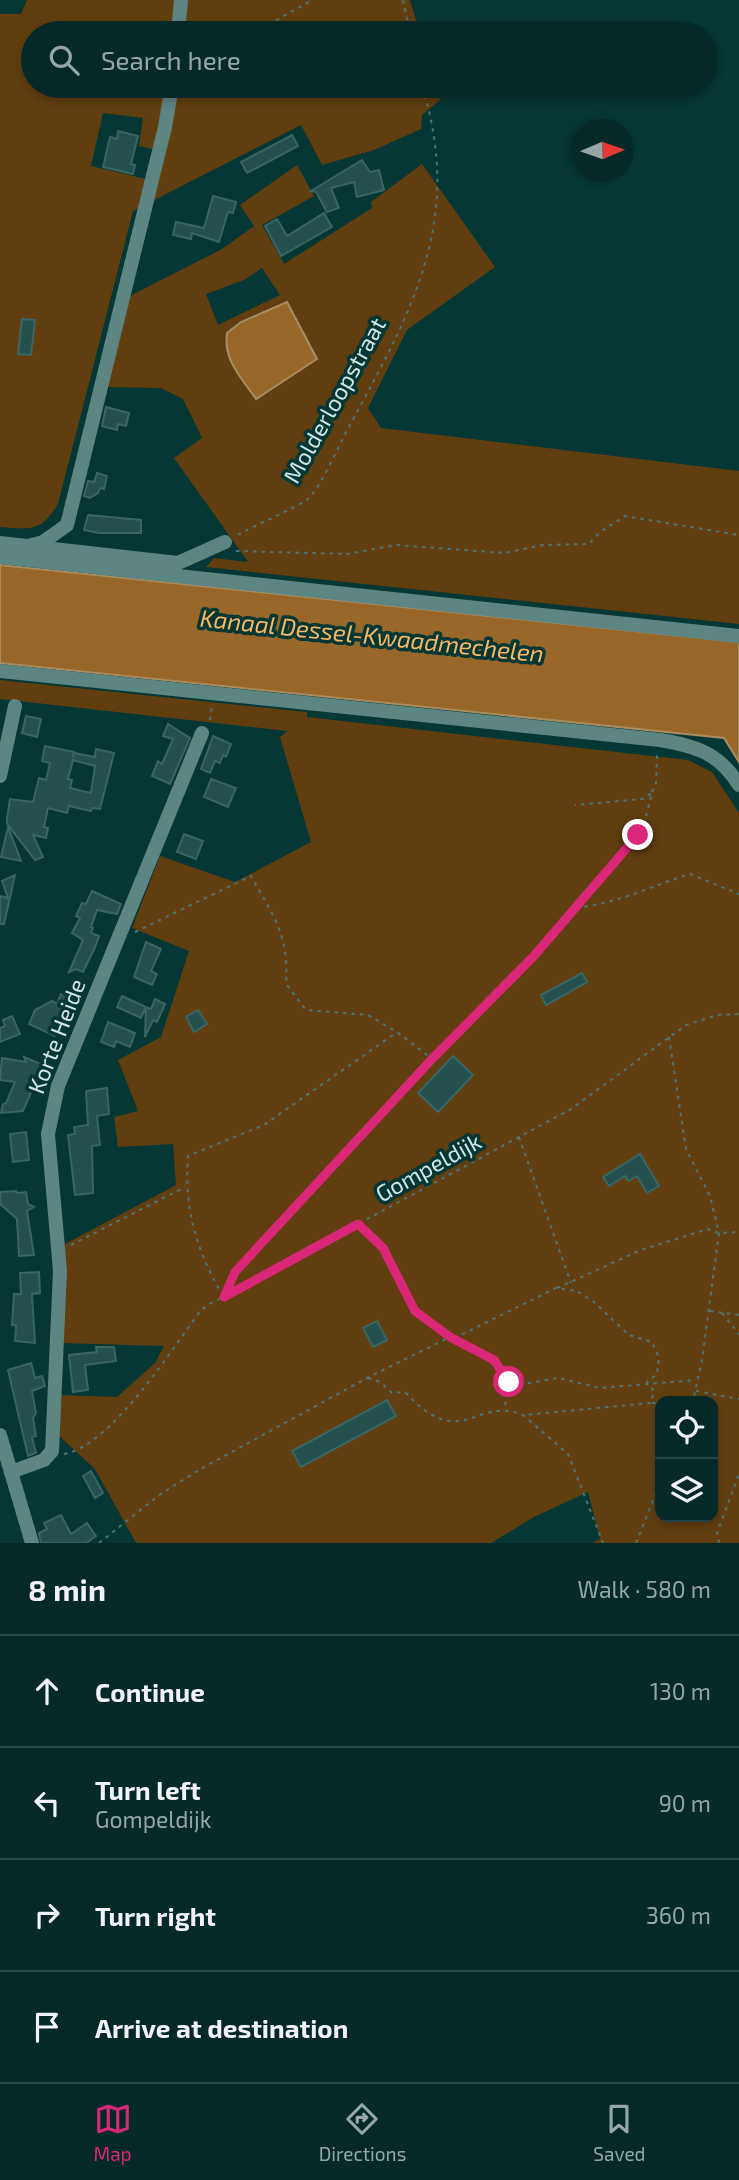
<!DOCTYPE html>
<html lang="en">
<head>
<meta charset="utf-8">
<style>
	:root { --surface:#042927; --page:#0d312f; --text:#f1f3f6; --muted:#97a6a7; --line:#254544; --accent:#db2777 }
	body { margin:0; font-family:"Exo 2",sans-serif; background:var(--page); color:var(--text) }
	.controls { position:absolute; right:21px; bottom:21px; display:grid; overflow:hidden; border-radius:14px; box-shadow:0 4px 10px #0003 }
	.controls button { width:63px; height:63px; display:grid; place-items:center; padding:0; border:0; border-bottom:2px solid var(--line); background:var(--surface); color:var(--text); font:35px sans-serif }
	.compass { position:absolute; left:571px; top:119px; width:63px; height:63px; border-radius:50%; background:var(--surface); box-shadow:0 4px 10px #0003; rotate:88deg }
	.stop { position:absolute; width:21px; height:21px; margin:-16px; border:5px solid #db2777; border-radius:50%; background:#fff }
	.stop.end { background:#db2777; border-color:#fff; box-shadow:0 2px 7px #0008 }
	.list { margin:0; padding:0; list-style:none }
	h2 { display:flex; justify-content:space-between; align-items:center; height:91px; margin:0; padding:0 28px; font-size:30px }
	h2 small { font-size:23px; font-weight:400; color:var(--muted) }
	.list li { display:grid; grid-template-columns:46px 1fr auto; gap:21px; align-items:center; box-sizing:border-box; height:112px; padding:0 28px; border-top:2px solid var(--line) }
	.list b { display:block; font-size:26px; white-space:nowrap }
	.list p { margin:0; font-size:23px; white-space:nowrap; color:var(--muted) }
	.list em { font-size:23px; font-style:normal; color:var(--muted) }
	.icon { flex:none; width:38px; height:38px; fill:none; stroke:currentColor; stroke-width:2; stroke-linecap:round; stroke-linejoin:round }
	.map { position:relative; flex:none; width:739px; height:1543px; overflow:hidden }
	.search { position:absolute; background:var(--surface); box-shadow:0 4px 10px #0003; left:21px; right:21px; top:21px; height:77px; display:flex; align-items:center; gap:18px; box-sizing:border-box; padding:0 24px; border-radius:38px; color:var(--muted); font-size:26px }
	.sheet { height:539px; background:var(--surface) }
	nav { display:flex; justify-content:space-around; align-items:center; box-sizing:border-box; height:98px; border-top:2px solid var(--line); background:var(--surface); font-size:19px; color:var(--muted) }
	nav a { display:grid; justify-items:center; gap:4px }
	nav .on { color:var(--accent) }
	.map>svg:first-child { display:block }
</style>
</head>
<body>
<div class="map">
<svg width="739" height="1543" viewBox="0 0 739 1543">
	<rect width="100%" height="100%" fill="#053734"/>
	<path fill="#603e10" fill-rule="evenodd" d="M27 0H410L420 33H33V86H435L440 100 422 115 421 129 374 150 322 165 301 125 133 211 58 504C40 533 31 529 0 527V14H21ZM103 113 143 118 139 146 162 151 155 181 91 166Z
		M422 164 495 267 407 330 368 408 381 428 739 471V624L206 567 214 558 248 562 174 458 202 438 183 399 161 388 104 387 126 298 222 249 254 226 240 205 297 165 314 196 262 225 284 264 372 208 371 202ZM262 268 280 295 218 325 206 294 244 280ZM317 359 256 399 245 383Z
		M0 680 307 712V717L688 760 712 772 739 813V1543H592L600 1539 588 1492 534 1517 491 1543H136L95 1469 59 1436V1395L117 1397 155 1363 164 1346 60 1343 65 1244 176 1185 173 1144 118 1147 114 1117 138 1111 118 1060 161 1037 189 951 132 928 160 856 235 882 311 842 280 737 288 731 0 699ZM660 1401H713V1517H660Z"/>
	<path fill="#986729" stroke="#a98d61" stroke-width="2" d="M287 302 317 359 256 399C242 378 223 361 227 333L241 322Z
		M0 565 739 642V762L724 738 0 663Z"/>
	<path fill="#23504d" stroke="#396562" stroke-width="2" fill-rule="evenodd" d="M118 131 138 136 131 164 135 165 133 174 103 167 110 137 117 139Z
		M292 135 298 146 247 173 241 162Z
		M362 160 370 172 379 170 384 190 357 197 354 182 331 188 339 208 327 212 316 192 311 191Z
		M213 196 236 202 233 213 228 212 219 242 192 233 191 239 173 235 176 222 204 228Z
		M324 213 332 227 281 256 265 226 277 219 287 236Z
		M22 319 35 320 31 355 18 354Z
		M106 407 129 413 126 426 118 424 117 430 102 426Z
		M97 473 107 476 104 489 100 488 98 493 90 498 84 496 88 481 94 482Z
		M88 515 141 520V533H99L84 530Z
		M26 716 41 719 37 737 22 733Z
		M168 724 190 738 170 784 152 776 158 761 162 764 173 739 163 736Z
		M213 736 231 744 226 757 223 755 220 763 215 761 210 773 201 769Z
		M45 746 74 752 73 757 74 753 95 757 96 749 114 753 100 809 92 808 91 811 69 806 67 813 48 808 44 827 48 828 46 838 33 835 43 857 35 860 7 824V818L10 799 33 802 39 778 46 780 50 763 42 761ZM73 760 95 766 91 793 70 788 72 780 68 779Z
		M211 779 236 788 228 807 204 797Z
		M8 827 21 861 1 857Z
		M184 834 203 841 196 859 177 852Z
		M15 875 4 924H0V896L8 898 2 881Z
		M92 891 121 904 117 914 97 910 91 927 93 928 91 933 99 936 95 947 83 972 76 969 69 972 83 940 72 933 80 918 76 916 82 903 86 904Z
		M146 942 161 949 151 971 157 974 152 985 134 977Z
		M582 973 587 982 546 1005 541 995Z
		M61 994 71 998 55 1036 29 1024 35 1010 52 1001 57 1004Z
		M122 996 146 1007 141 1018 117 1007Z
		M155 999 165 1004 157 1022 153 1020 145 1037 146 1007 151 1009Z
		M198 1010 207 1024 194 1032 186 1017Z
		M12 1016 20 1034 0 1042V1028L5 1026 3 1020Z
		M108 1022 135 1033 130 1047 116 1041 114 1047 101 1042Z
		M453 1056 473 1075 438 1112 418 1093Z
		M24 1057 43 1065 23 1111 1 1113 3 1104 6 1103 15 1082 0 1080 2 1058 26 1062Z
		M107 1088 109 1114 97 1116 100 1145 92 1146 93 1193 75 1195 68 1135 75 1134 74 1127 88 1125 86 1091Z
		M26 1132 29 1160 13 1162 10 1134Z
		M640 1154 659 1186 647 1193 637 1176 628 1181 625 1176 609 1186 603 1177Z
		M16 1191 17 1193 26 1192 28 1204 34 1207 27 1211 34 1255 19 1256 17 1219 0 1204V1192Z
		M39 1272 40 1293 32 1294 35 1343 15 1341 16 1325H12L14 1294H21L20 1273Z
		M377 1321 387 1340 373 1347 363 1328Z
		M96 1347H114L116 1361 85 1365 88 1390 73 1392 69 1355 97 1352Z
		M31 1363 35 1378 42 1376 45 1386 32 1391 36 1413 33 1418 36 1436 32 1437 36 1453 28 1456 8 1370Z
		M387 1400 396 1416 301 1467 292 1451Z
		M91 1471 103 1493 95 1498 83 1476Z
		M61 1515 71 1534 87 1523 96 1536 86 1543H41L39 1533 47 1529 44 1523Z"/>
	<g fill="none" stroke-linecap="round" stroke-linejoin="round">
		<path stroke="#4d7573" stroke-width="2" stroke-dasharray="3.5 5" stroke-linecap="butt" d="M403 0 410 33
			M254 33 312 0
			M238 535C253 526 297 508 309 498 321 487 341 440 351 423 413 309 464 219 422 86
			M236 551 347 554 396 545 504 553 543 545 589 544 600 532 625 516 739 535
			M210 720 212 705
			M652 792 656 783 657 753
			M572 908 643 828 652 793 642 799 575 805
			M135 932 251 876C274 917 289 935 286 984L306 1010 368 1015 397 1032 431 1058
			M669 1037 686 1149 710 1196 719 1233 702 1360 693 1401
			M519 1137 571 1283
			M358 1224 383 1248 415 1311 450 1337H457L556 1288 577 1291 594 1302 629 1335 652 1342 659 1358 657 1374 647 1382 654 1391 651 1403 523 1415 568 1454 603 1543
			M71 1245 185 1187
			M557 1288 641 1250 708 1229 719 1233 739 1232
			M223 1296C196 1250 184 1209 188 1156L264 1125 397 1032
			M224 1296 235 1273 432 1059 533 957 571 908C612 906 651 886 690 874L739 894
			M710 1311 739 1315
			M722 1313 739 1334
			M453 1339C483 1354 492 1357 512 1386L503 1410
			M368 1378 380 1382 392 1393 405 1392C462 1454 475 1395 523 1415
			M511 1382 523 1384 558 1378 600 1388 696 1380
			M696 1391 739 1399
			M652 1403H660
			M64 1454C111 1446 172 1349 201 1310L208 1305 571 1109 686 1025 717 1015 739 1014
			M99 1543 162 1493 199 1470 367 1378 448 1338
			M636 1543 660 1483
			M719 1543 717 1533 739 1474"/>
		<path stroke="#5d8582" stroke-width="14" d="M178 33 181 0
			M0 543 178 563 225 542
			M28 546 43 542 67 525 165 127 172 86
			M0 557 739 636
			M0 671 660 740C696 746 719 753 739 785
			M0 776 15 706
			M0 1435 32 1543
			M11 1472 44 1460 52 1451 60 1271 48 1134 58 1086 202 733"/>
	</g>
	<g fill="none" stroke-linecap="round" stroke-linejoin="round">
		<path stroke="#db2777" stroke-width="9" d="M509 1382 494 1360 450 1337 415 1311 383 1248 358 1224 224 1297 235 1272 432 1059 533 957 638 835"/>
	</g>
	<g text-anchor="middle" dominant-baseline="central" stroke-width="7" stroke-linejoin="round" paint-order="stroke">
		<g font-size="23" fill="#d0e7e5" stroke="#053734">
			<text transform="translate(334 400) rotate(-61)">Molderloopstraat</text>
			<text transform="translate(56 1036) rotate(-69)">Korte Heide</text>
			<text transform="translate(428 1167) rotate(-29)">Gompeldijk</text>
		</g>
		<g font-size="24" font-style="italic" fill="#fbb662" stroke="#053734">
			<text transform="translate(372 635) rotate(6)">Kanaal Dessel-Kwaadmechelen</text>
		</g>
	</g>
</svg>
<div class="controls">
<button><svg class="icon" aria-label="locate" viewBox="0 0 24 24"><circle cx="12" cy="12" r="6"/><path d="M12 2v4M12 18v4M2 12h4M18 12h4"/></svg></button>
<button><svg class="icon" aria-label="layers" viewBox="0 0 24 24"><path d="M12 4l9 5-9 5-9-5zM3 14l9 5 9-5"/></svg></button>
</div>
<svg class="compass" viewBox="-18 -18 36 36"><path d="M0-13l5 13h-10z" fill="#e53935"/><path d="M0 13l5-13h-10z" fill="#97a6a7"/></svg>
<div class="stop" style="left:509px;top:1382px"></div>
<div class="stop end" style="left:638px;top:835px"></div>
<div class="search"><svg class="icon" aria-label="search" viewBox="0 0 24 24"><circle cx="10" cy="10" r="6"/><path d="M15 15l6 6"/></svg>Search here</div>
</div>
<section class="sheet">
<h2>8 min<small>Walk · 580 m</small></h2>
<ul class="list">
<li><svg class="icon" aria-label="ahead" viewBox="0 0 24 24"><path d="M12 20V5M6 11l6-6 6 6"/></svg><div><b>Continue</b></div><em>130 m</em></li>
<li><svg class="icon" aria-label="left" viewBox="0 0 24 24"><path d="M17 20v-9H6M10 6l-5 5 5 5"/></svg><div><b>Turn left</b><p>Gompeldijk</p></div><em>90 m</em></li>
<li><svg class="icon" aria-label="right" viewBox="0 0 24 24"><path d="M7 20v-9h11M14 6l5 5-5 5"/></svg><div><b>Turn right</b></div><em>360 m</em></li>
<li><svg class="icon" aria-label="arrive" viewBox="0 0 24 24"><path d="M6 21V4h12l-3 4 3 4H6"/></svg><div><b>Arrive at destination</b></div></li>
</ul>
</section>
<nav>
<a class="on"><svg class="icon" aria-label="map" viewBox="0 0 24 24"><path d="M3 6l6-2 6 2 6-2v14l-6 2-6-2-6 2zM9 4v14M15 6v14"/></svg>Map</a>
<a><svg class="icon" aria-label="directions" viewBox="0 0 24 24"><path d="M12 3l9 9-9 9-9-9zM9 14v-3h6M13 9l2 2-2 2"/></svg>Directions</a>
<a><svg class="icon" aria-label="saved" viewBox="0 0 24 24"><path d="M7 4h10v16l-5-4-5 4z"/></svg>Saved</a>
</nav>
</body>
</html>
